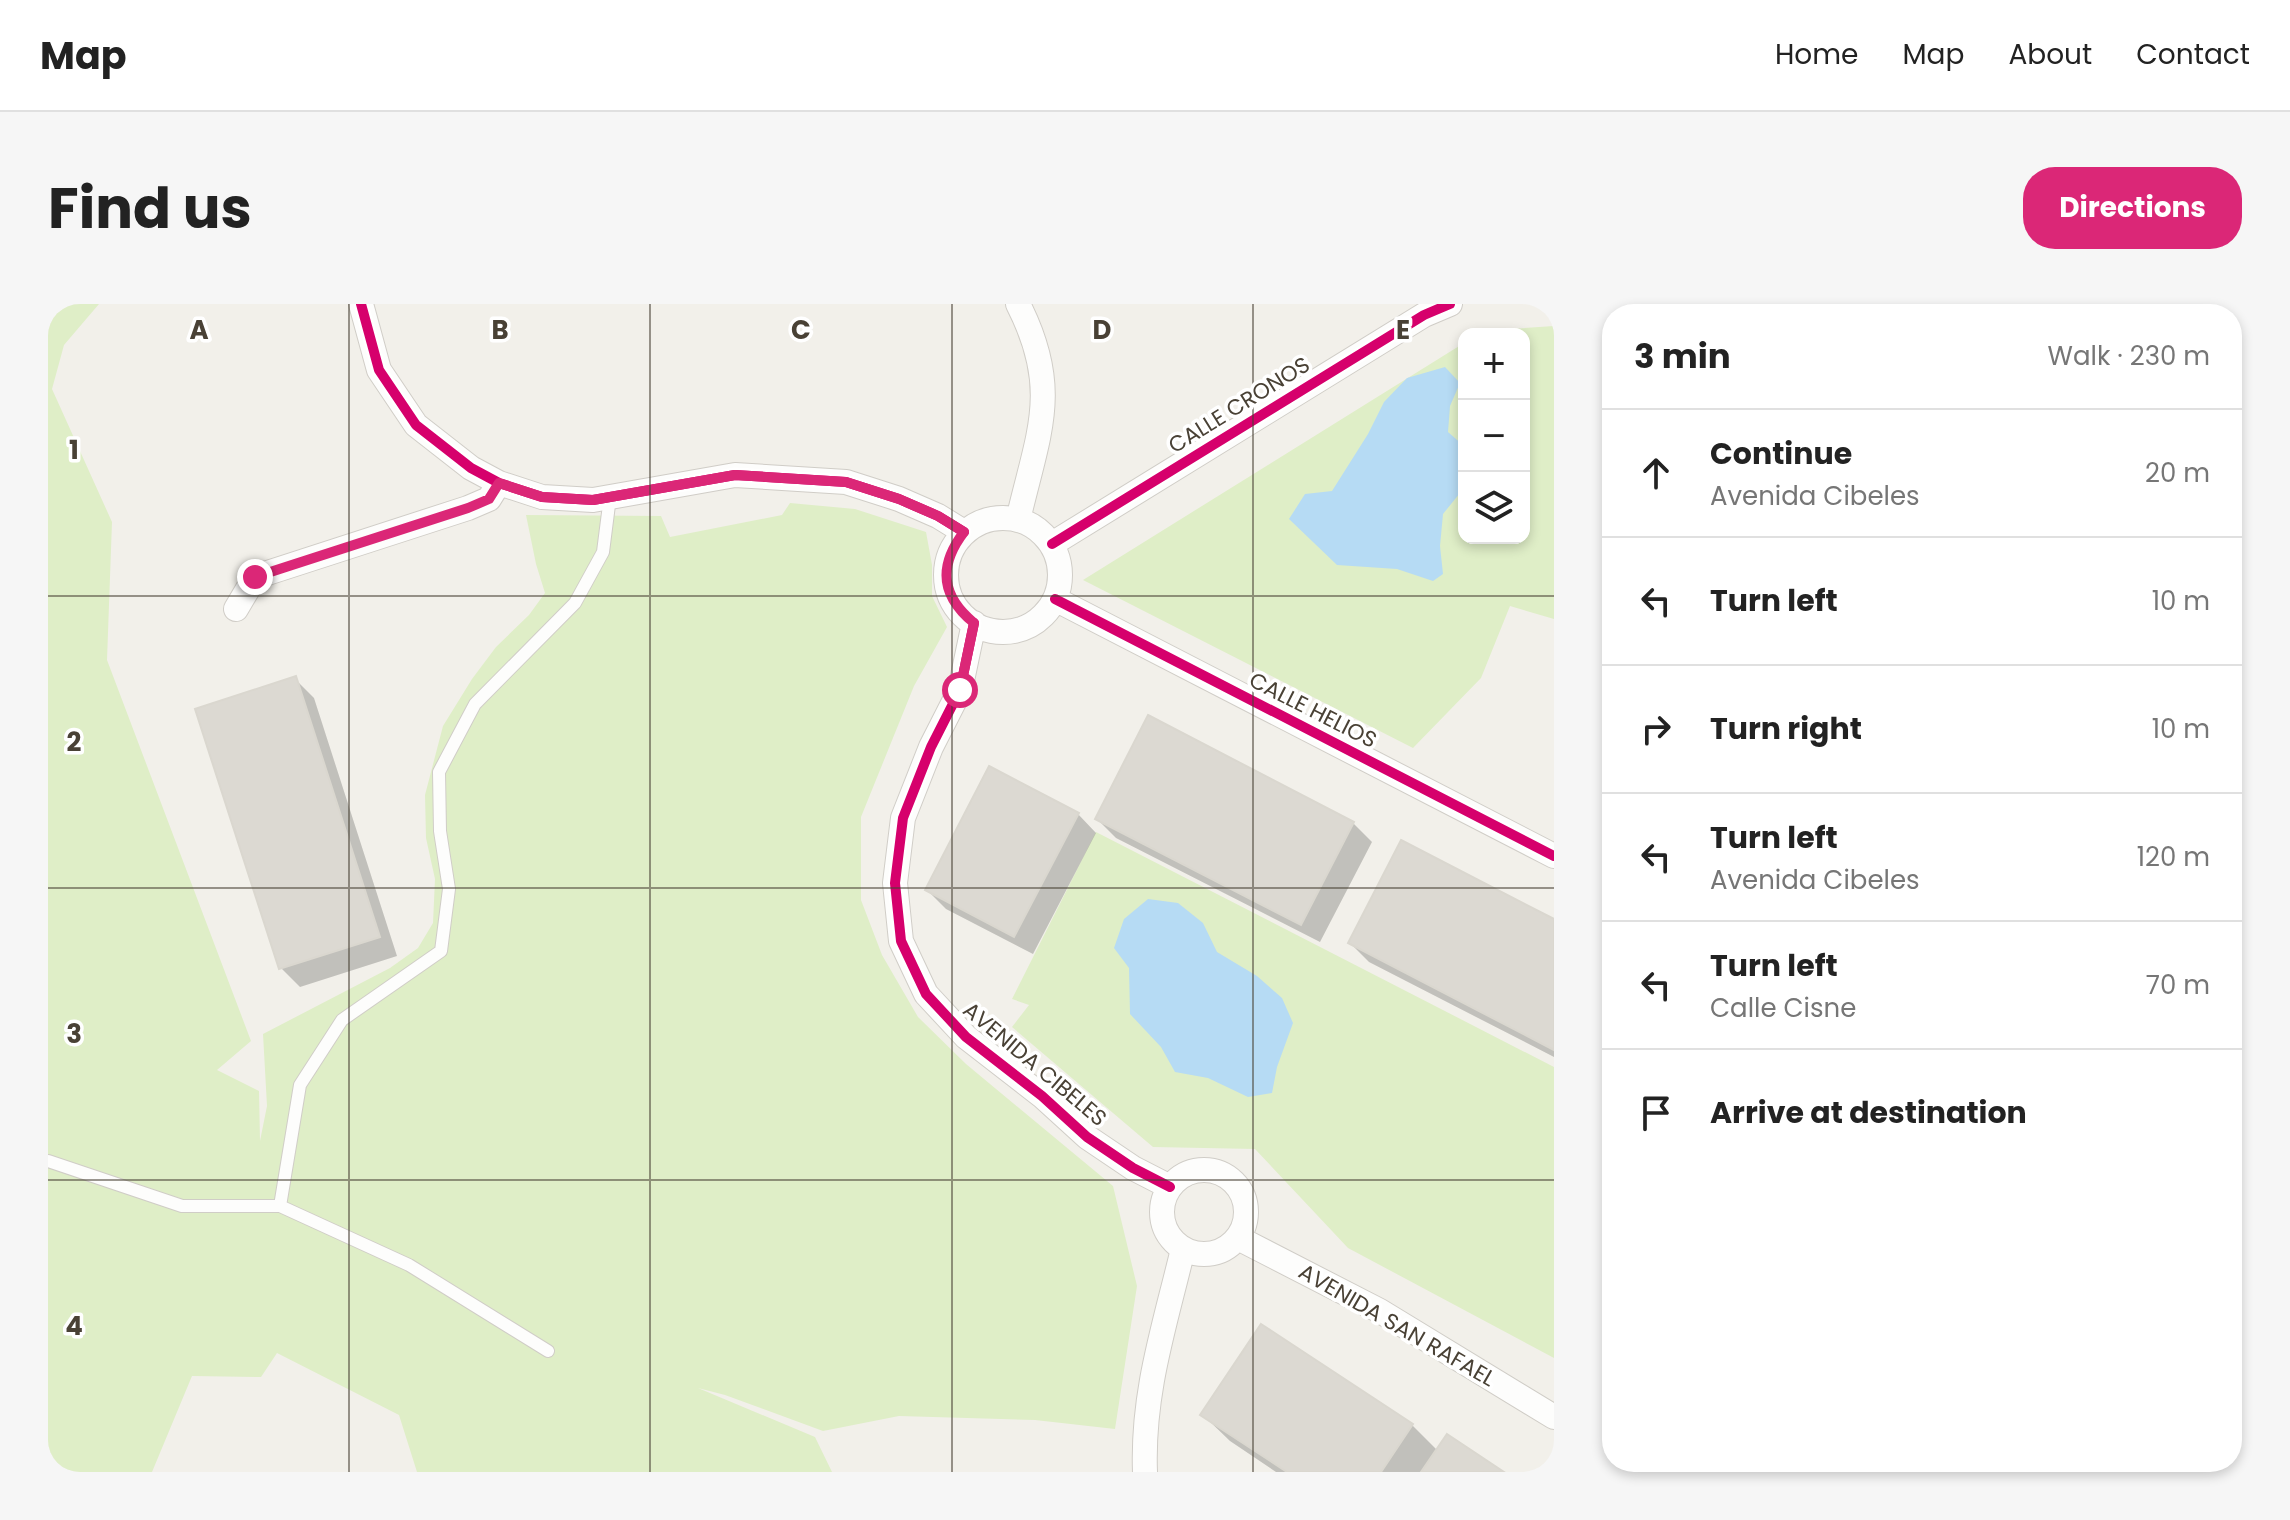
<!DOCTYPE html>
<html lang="en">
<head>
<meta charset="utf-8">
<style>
	:root { --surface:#fff; --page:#f6f6f6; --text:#222; --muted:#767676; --line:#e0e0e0; --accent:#db2777 }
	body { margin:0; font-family:Poppins,sans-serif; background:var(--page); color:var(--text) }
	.controls { position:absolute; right:24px; top:24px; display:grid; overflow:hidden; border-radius:16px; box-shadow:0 4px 12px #0003 }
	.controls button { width:72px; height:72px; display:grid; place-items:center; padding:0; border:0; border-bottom:2px solid var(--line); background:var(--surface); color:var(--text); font:40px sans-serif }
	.stop { position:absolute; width:24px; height:24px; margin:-18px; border:6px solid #db2777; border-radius:50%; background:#fff }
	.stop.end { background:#db2777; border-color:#fff; box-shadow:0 2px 8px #0008 }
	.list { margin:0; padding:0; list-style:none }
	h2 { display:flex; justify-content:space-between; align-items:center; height:104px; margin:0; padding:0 32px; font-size:34px }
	h2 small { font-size:26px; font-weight:400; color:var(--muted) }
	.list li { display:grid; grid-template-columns:52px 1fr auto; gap:24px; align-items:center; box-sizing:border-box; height:128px; padding:0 32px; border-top:2px solid var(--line) }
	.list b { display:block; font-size:30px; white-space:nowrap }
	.list p { margin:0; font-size:26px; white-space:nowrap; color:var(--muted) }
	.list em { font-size:26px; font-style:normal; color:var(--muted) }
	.icon { flex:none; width:44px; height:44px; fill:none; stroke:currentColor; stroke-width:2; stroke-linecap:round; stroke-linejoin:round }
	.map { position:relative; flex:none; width:1506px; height:1168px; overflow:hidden; border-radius:32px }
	header { display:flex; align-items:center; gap:48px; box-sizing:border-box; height:112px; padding:0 40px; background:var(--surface); border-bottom:2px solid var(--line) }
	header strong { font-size:38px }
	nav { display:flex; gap:44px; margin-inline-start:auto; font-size:28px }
	.intro { display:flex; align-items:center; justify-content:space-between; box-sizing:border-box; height:192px; padding:0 48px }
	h1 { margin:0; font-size:56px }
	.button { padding:20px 36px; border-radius:32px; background:var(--accent); color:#fff; font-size:28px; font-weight:700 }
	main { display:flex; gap:48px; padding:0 48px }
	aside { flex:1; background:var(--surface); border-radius:32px; box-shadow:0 4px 12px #0003 }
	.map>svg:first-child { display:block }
</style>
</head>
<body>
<header>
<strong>Map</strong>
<nav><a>Home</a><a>Map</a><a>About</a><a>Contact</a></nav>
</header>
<div class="intro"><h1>Find us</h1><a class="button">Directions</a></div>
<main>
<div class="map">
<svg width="1506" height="1168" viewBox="0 0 1506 1168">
	<rect width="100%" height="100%" fill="#f2f0ea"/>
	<path fill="#dfeec7" d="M0 0H51L16 41 4 85 64 218 59 356 203 737 169 766 211 787 212 837 219 802 215 730 342 664 370 644 385 619 387 575 378 534 377 491 395 422 424 375 448 343 481 311 497 289 488 260 478 211 613 212 622 233 734 211 742 199 807 205 878 228 884 261V292L899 323 866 382 813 513V596L834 651 870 713 918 760 1065 882 1089 982 1067 1125 987 1116 851 1112 775 1127 677 1091 650 1084 767 1133 784 1168H369L351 1111 229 1049 213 1073 144 1072 104 1168H6L0 1165Z
		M1506 22V315L1462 302 1433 374 1365 444 1035 276 1416 39V234H1476V30H1430L1434 27Z
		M1048 528 1506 763V1054L1300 944 1207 845 1105 843 964 723 981 701 964 695Z"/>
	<path fill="#b6dbf4" d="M1397 63 1412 79 1402 102 1400 128 1416 142V184L1395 210 1392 242 1395 270 1385 277 1349 265 1289 261 1241 215 1257 190 1284 187 1320 130 1336 98 1359 74Z
		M1100 595 1130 599 1155 619 1169 648 1209 672 1234 694 1245 719 1229 763 1224 789 1200 793 1160 774 1127 768 1113 743 1082 710 1081 664 1066 644 1076 615Z"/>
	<path fill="#0003" d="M247 375 266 394 349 652 252 683 233 664Z
		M1030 510 1048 529 985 650 898 605 879 586Z
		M1049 515 1305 519 1324 538 1272 638 1068 534Z
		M1506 617V753L1321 658 1302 639Z
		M1155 1111 1364 1121 1390 1147 1453 1168H1228L1182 1137Z"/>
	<path fill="#dcd9d2" stroke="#dad7cf" stroke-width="2" d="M248 372 332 633 231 665 147 405Z
		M1100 411 1306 518 1253 621 1047 515Z
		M941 462 1031 509 966 633 877 586Z
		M1353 536 1506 615V746L1300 639Z
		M1213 1020 1365 1120 1333 1168H1239L1152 1111Z
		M1399 1130 1456 1168H1373Z"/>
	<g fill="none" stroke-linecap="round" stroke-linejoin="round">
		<g stroke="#d0cdc7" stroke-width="14">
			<path id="lane" d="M0 857 134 902H232
				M500 1047 361 961 232 902 252 781 294 716 393 647 401 585 392 527 391 468 427 400 527 299 555 248 562 193"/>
		</g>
		<g stroke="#d0cdc7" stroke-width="26">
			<path id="street" d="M313 0 331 66 368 121 423 164 451 179 494 193 545 196 687 171 798 178 851 195 890 212 916 228
				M898 271a57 57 0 1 1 114 0a57 57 0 1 1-114 0Z
				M970 216C990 129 1014 86 970 0
				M1004 240 1376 11 1402 0
				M1007 295 1506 552
				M188 305 207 273 420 204 441 195 451 179
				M926 319 912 386 883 443 855 514 847 579 853 637 878 690 918 733 994 792 1039 833 1085 864 1122 883
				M1114 908a42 42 0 1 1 84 0a42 42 0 1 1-84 0Z
				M1190 934 1332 1007 1506 1113
				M1097 1168C1094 1088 1117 1021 1135 945"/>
		</g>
		<use href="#lane" stroke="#fdfdfc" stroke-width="12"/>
		<use href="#street" stroke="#fdfdfc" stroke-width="24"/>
		<g stroke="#fff" stroke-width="15">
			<path id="cycleway" d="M313 0 331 66 368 121 423 164 451 179 494 193 545 196 687 171 798 178 851 195 890 212 916 228
				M1004 240 1376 11 1402 0
				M1007 295 1506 552
				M926 319 912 386 883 443 855 514 847 579 853 637 878 690 918 733 994 792 1039 833 1085 864 1122 883"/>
		</g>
		<use href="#cycleway" stroke="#d6006c" stroke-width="10"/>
	</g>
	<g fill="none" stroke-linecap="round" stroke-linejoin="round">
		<path stroke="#db2777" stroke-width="10" d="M207 273 420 204 441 195 451 179 494 193 545 196 687 171 798 178 851 195 890 212 916 228C890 262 893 292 926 319L912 386"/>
	</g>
	<path fill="none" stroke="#494135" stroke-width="2" stroke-opacity="0.55" d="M301 0V1168M602 0V1168M904 0V1168M1205 0V1168M0 292H1506M0 584H1506M0 876H1506"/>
	<g text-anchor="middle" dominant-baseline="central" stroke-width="7" stroke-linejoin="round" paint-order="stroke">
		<g font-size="22" fill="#494135" stroke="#fff">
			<text transform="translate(1191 101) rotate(-32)">CALLE CRONOS</text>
			<text transform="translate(1265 406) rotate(27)">CALLE HELIOS</text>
			<text transform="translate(987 760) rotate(40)">AVENIDA CIBELES</text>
			<text transform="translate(1349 1021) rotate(30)">AVENIDA SAN RAFAEL</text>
		</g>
	</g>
	<g font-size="26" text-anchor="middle" font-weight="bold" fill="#494135" stroke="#fff" stroke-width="7" stroke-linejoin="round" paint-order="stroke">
		<text x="151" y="35">A</text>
		<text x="452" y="35">B</text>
		<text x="753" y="35">C</text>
		<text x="1054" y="35">D</text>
		<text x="1355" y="35">E</text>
		<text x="26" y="155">1</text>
		<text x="26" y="447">2</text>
		<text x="26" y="739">3</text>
		<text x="26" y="1031">4</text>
	</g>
</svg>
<div class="controls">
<button>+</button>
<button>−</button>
<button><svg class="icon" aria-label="layers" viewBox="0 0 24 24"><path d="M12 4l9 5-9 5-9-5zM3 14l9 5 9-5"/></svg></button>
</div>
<div class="stop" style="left:912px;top:386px"></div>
<div class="stop end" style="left:207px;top:273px"></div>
</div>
<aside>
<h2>3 min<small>Walk · 230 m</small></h2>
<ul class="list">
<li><svg class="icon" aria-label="ahead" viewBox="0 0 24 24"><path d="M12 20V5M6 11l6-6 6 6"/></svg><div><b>Continue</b><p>Avenida Cibeles</p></div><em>20 m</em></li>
<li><svg class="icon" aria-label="left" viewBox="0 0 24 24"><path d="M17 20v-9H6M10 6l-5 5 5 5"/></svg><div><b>Turn left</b></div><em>10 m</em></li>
<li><svg class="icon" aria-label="right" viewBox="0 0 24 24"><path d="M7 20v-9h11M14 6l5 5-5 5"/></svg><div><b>Turn right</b></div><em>10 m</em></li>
<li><svg class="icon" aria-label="left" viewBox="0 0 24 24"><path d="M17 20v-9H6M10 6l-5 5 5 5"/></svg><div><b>Turn left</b><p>Avenida Cibeles</p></div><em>120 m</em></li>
<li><svg class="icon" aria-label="left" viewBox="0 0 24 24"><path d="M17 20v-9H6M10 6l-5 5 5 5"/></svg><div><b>Turn left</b><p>Calle Cisne</p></div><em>70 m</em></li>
<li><svg class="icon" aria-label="arrive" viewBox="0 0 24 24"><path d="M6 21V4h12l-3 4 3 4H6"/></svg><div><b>Arrive at destination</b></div></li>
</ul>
</aside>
</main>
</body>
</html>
